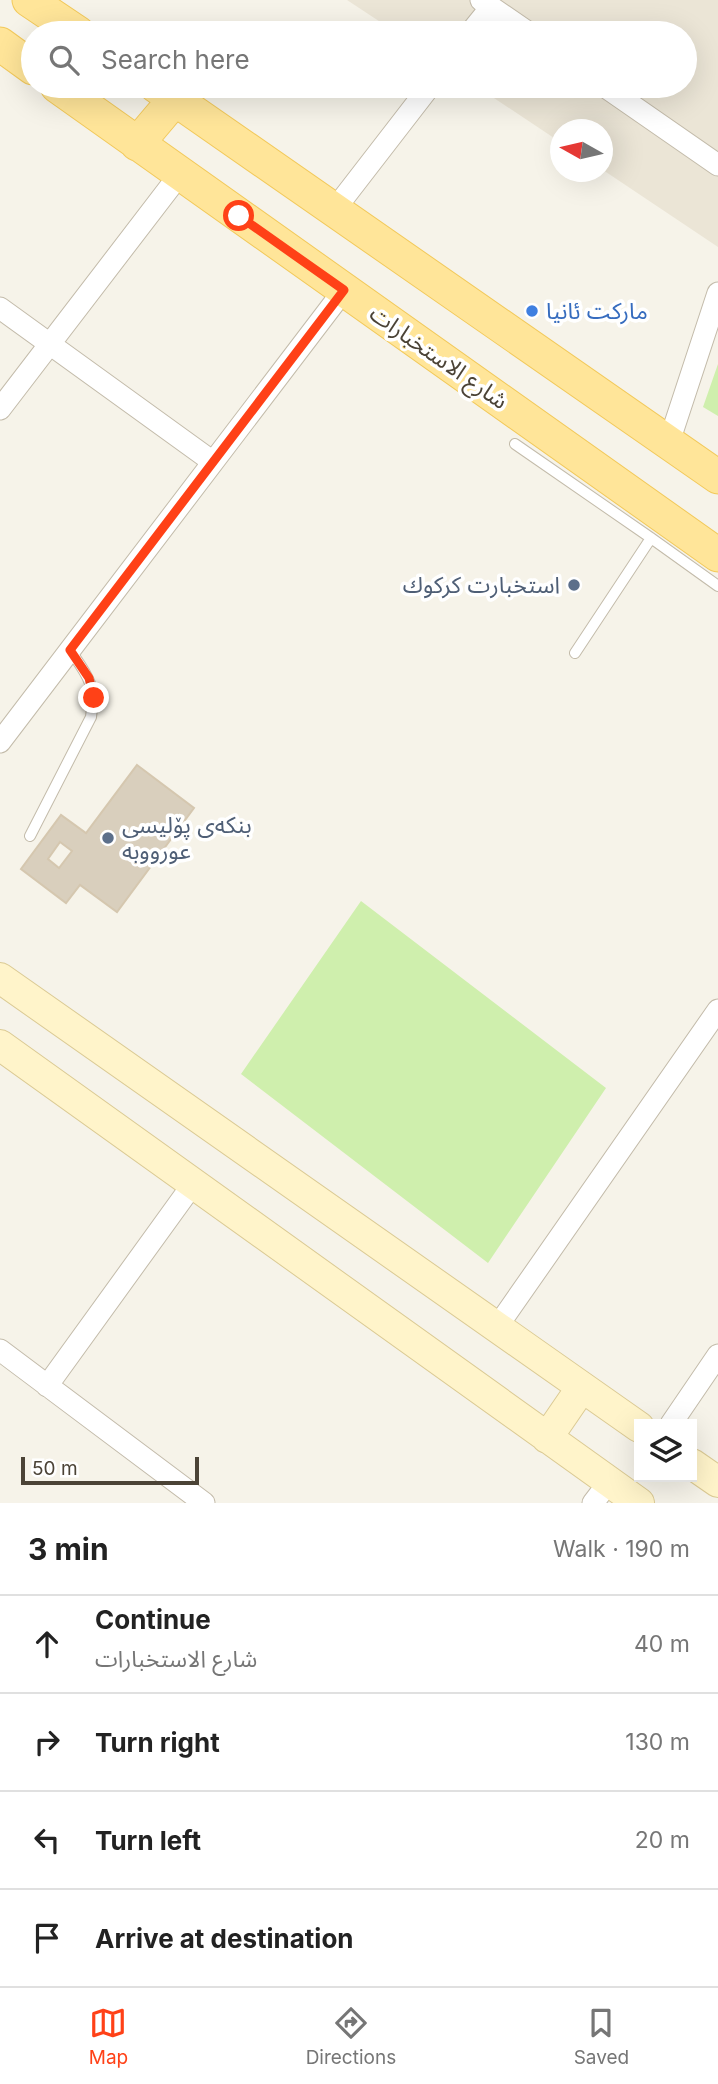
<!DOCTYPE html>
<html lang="en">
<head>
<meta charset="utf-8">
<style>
	:root { --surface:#fff; --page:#f2f2f2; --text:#222; --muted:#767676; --line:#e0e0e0; --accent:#ff4117 }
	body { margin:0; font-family:Inter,"Noto Sans Arabic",sans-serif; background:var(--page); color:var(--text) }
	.controls { position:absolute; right:21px; bottom:21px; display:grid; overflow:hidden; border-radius:0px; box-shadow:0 7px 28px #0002 }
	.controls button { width:63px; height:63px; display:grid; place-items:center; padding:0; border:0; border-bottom:2px solid var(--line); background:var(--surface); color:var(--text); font:35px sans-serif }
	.compass { position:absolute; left:550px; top:119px; width:63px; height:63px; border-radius:50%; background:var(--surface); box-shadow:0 7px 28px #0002; rotate:278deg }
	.scale { position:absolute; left:21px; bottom:18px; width:178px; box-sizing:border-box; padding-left:7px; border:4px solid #4b4336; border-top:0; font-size:19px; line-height:24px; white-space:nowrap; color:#4b4336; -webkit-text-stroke:5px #fff; paint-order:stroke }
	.stop { position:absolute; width:21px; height:21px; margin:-16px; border:5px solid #ff4117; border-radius:50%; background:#fff }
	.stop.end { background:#ff4117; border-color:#fff; box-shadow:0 2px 7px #0008 }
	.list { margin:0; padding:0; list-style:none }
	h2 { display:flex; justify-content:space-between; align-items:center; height:91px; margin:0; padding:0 28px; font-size:30px }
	h2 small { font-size:23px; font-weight:400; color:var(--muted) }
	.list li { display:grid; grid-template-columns:46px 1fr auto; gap:21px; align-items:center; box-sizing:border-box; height:98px; padding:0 28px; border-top:2px solid var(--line) }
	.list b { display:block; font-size:26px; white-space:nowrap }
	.list p { margin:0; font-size:23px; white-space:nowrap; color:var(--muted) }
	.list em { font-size:23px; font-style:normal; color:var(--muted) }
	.icon { flex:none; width:38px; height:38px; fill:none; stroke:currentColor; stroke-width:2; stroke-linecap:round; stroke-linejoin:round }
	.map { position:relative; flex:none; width:718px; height:1503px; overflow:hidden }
	.search { position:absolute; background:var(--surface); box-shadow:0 7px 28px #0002; left:21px; right:21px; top:21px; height:77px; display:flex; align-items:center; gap:18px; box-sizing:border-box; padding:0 24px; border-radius:38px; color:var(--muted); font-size:26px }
	.sheet { height:483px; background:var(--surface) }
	nav { display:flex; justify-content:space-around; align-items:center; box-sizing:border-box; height:98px; border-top:2px solid var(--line); background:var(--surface); font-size:19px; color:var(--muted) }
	nav a { display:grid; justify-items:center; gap:4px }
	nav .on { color:var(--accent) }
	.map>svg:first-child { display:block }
</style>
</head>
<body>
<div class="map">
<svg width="718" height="1503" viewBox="0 0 718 1503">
	<rect width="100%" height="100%" fill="#f6f3e9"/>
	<path fill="#ebe5d6" d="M347 0H718V247L603 170 602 130H560V142L476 86H685V33H397Z"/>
	<path fill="#cfefad" d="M718 364V416L703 407Z
		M361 901 606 1088 488 1263 241 1074Z"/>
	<path fill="#d9cfbd" stroke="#d5c7af" stroke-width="2" fill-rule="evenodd" d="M137 765 194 808 117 912 80 885 66 903 21 869 61 815 86 833ZM60 842 72 851 59 868 48 859Z"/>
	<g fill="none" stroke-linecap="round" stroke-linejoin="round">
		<g stroke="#c3bbaa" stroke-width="12">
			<path id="lane" d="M515 444 651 538 718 586
				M575 653 651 538
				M30 836 91 717C96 684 88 676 70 650"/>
		</g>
		<g stroke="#c3bbaa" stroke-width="23">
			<path id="street" d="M481 0 529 33
				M470 33 491 7
				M604 86 718 165
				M335 209 430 86
				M0 308 213 462
				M0 409 180 174
				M669 442 718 293
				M0 742 344 290
				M497 1327 718 1010
				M0 1350 204 1503
				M47 1386 193 1184
				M671 1424 718 1355
				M593 1503 609 1482"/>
		</g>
		<g stroke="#dbca94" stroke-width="32">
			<path id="secondary" d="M0 978 639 1427
				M0 1045 639 1503
				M547 1438 582 1387
				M692 1464 718 1482"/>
		</g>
		<g stroke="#f2c95b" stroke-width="35">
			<path id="primary" d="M29 0 78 33
				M0 44 33 68
				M57 86 718 555
				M156 86 718 477
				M137 144 175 99"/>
		</g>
		<use href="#lane" stroke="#fff" stroke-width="10"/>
		<use href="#street" stroke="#fff" stroke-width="21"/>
		<use href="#secondary" stroke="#fff4ca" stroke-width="30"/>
		<use href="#primary" stroke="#ffe599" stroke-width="33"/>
	</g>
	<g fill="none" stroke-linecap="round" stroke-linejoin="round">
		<path stroke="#ff4117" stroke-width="9" d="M94 698 89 678 70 650 344 290 239 216"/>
	</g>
	<circle fill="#3f7fe0" stroke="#fff" stroke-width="2.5" cx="532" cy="311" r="7"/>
	<g fill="#5c6f8a" stroke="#fff" stroke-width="2.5">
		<circle cx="574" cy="585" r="7"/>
		<circle cx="108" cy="838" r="7"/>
	</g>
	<g text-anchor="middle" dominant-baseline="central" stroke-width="7" stroke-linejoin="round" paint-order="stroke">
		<g font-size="23" fill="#366cbe" stroke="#fff" text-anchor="start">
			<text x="546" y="311">ماركت ئانيا</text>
		</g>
		<g font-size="23" fill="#4b4336" stroke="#fff">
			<text transform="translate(439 357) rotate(35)">شارع الاستخبارات</text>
		</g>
		<g font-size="23" fill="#4e5e75" stroke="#fff" text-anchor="end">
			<text x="560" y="585">استخبارت كركوك</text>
			<text x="122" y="825" text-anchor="start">بنکەی پۆلیسی<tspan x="122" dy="26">عورووبە</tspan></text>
		</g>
	</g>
</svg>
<div class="controls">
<button><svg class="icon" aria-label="layers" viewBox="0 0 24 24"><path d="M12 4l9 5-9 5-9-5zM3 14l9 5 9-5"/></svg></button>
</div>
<svg class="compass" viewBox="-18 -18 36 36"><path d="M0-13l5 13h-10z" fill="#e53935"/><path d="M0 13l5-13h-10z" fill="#767676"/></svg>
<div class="scale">50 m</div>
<div class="stop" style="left:239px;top:216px"></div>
<div class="stop end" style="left:94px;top:698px"></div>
<div class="search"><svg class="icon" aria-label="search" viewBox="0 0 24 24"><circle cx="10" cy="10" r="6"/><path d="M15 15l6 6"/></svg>Search here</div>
</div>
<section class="sheet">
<h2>3 min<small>Walk · 190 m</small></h2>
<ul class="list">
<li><svg class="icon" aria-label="ahead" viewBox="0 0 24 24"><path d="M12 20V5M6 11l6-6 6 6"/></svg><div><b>Continue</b><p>شارع الاستخبارات</p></div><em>40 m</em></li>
<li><svg class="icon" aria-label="right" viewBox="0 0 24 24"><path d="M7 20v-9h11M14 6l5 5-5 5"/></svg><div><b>Turn right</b></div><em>130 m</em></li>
<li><svg class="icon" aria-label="left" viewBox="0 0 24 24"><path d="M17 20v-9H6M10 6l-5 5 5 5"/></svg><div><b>Turn left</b></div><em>20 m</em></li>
<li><svg class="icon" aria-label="arrive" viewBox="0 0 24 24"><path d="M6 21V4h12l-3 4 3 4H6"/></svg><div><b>Arrive at destination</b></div></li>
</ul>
</section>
<nav>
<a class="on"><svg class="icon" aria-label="map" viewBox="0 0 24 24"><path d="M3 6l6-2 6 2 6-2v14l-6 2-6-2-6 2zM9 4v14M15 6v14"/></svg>Map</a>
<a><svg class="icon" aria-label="directions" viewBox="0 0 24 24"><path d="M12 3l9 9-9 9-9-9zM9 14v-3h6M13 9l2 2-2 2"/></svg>Directions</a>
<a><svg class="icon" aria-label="saved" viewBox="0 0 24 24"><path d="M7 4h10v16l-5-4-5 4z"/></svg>Saved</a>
</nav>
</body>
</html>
